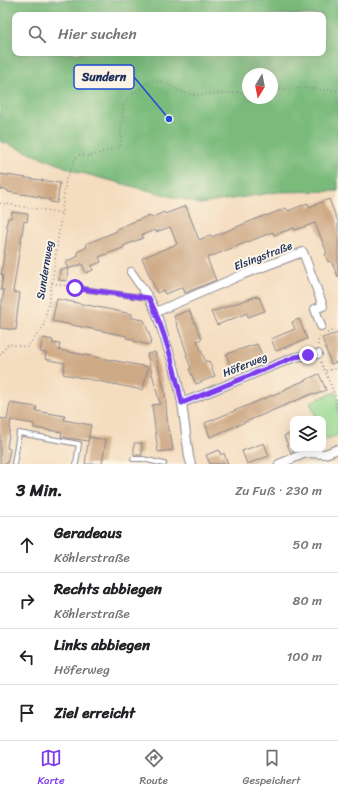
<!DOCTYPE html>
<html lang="de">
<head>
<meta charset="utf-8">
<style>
	:root { --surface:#fff; --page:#f2f2f2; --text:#202124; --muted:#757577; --line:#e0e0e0; --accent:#7c3aed }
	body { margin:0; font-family:Sriracha,sans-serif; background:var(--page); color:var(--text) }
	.controls { position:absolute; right:12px; bottom:12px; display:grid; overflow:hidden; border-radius:8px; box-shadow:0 4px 16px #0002 }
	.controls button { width:36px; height:36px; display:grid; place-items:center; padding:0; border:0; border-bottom:1px solid var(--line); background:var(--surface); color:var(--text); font:20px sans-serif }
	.compass { position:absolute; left:242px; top:68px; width:36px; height:36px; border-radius:50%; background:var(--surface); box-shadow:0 4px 16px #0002; rotate:190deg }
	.stop { position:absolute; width:12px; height:12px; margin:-9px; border:3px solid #7c3aed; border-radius:50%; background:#fff }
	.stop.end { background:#7c3aed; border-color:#fff; box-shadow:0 1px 4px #0008 }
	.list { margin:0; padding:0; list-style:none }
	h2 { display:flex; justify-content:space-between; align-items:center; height:52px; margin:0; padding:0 16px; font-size:17px }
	h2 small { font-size:13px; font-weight:400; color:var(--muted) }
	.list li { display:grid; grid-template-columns:26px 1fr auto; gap:12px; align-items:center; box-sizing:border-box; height:56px; padding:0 16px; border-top:1px solid var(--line) }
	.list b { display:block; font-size:15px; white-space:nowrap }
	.list p { margin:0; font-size:13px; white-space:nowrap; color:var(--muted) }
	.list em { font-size:13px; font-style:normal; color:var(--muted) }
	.icon { flex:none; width:22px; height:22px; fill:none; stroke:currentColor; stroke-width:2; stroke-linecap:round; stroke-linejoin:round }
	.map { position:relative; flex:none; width:338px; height:464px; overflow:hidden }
	.search { position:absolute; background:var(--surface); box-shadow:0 4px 16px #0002; left:12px; right:12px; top:12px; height:44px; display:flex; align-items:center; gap:10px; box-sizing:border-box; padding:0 14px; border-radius:8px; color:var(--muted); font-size:15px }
	.sheet { height:276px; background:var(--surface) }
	nav { display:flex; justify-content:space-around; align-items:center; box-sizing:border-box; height:56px; border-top:1px solid var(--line); background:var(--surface); font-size:11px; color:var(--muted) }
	nav a { display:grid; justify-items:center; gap:2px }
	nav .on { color:var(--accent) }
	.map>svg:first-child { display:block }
</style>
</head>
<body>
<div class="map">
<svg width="338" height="464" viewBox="0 0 338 464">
	<rect width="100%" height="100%" fill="#fcf5e5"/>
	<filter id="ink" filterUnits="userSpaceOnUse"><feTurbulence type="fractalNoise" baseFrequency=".025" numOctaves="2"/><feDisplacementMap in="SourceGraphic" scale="8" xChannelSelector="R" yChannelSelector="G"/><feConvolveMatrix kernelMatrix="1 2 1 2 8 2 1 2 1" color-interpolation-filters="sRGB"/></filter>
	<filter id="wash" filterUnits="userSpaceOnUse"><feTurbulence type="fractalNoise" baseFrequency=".012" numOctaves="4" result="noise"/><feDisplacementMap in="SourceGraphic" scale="16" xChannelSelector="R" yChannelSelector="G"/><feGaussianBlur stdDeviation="0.9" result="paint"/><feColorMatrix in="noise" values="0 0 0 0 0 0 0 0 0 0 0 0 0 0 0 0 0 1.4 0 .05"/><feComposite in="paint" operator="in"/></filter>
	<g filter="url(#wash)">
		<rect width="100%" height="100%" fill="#f4dcbe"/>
		<path fill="#99db92" stroke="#5a8578" d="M335 392 338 399V435L326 439 323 433V419H317L310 402Z"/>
		<path fill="#7abb7c" stroke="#4a756d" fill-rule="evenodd" d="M0 0H338V191L277 192 200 204 78 172 0 141ZM15 15H323V53H15ZM248 74H272V98H248Z"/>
		<g id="blocks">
			<path fill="#cea985" d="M0 174 60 183 57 203 50 202V200L41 198V197L8 192V190L0 189Z
				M329 199 338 222V277L331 261 328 262 325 254 327 253 315 223 295 230 294 228 274 235 273 232 207 258 216 280 185 293 183 287 165 294 163 290 157 293 142 258 177 244 170 227 156 232 155 230 142 235 143 238 123 246V248L99 257 101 262 91 266 93 270 86 273 82 264 68 269 65 262 79 256 77 252 87 247 86 244 117 231 116 229 150 215 151 218 164 212 165 214 186 206 199 240 211 235 212 237 266 215V216L286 208 288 211 308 203 309 207Z
				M12 212 28 214 27 222 24 221 13 292 20 293 16 322H17L16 330 0 328V309H1L4 290H1L3 275H1L8 227 6 226 8 218H11Z
				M60 269H68L67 281 59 280Z
				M257 296 258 298 259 297 265 311 248 317 247 313 217 325 211 312Z
				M57 299 132 314V318L144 320 151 339 150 345 133 341V339L126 338 127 336 52 321Z
				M189 310 202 339 197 341 206 362 209 361 215 376 196 384 189 369 191 368 186 355 187 354 174 316Z
				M299 319 307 339 276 351 271 339 295 329 292 322Z
				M338 333V362L331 364 322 338Z
				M43 338 53 340 52 343 60 344 59 350 148 367 143 390 63 374 65 363 45 359 46 353 40 352Z
				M257 344 263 357 231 367 226 354Z
				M155 352 165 393 168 431H170L173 450 158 452 152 405 160 404 147 354Z
				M319 374 326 390 315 395 314 393 210 437 205 423 285 390V389Z
				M10 403 37 407 36 411 65 416 64 420 91 425 88 441 61 437 62 432 34 428V424L11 420 7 448 10 449 7 464H0V418L7 420Z
				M293 432V452L291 453 284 436Z
				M89 437 106 440 102 464H85Z
				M134 443H142V455H134Z
				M264 443 269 456 247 464 242 451Z
				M219 450 221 455 224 453 228 464H210L206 455Z"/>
		</g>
	</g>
	<g filter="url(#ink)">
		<use href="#blocks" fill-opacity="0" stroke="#88868e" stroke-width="1"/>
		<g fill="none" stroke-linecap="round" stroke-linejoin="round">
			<g stroke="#88868e" stroke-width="6">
				<path id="service" d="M75 288 148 298
					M133 459H143L164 464
					M14 464 19 433 79 444 76 464"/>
			</g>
			<g stroke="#88868e" stroke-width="10">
				<path id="minor" d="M131 272 149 298 156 312 175 370 182 403 189 457 191 464
					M156 312 244 274 303 252 323 306 315 309 321 326
					M182 403 295 357 318 354
					M279 464 306 453 325 454 338 449"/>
			</g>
			<path stroke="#88868e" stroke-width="1.5" stroke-dasharray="1 3" stroke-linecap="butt" d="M272 90 305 88 338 91
				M0 203 62 213
				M52 283 68 286
				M327 333 338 329
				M318 345 319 335
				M0 355 8 344 27 347 44 326 52 283 66 179 75 159 79 155 90 156 120 147 123 108 128 96 139 90 147 82 156 81 165 82 179 91 194 95 248 92
				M321 362 337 400V410L338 413
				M326 371 338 368"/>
			<use href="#service" stroke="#fff" stroke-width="4"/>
			<use href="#minor" stroke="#fff" stroke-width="8"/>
		</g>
	</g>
	<g fill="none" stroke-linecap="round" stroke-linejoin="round" filter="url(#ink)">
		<path stroke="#7c3aed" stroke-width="5" d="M75 288 149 298C165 331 174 367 182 403L295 357 308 355"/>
	</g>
	<g text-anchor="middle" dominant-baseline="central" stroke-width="4" stroke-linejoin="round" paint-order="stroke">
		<g font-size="11" fill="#1b2f5e" stroke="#fcf5e5">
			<text transform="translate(263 256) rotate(-21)">Elsingstraße</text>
			<text transform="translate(45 270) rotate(-81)">Sundernweg</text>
			<text transform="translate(245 365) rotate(-22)">Höferweg</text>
		</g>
	</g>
	<path fill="none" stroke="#1d4ed8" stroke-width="1.5" d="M169 119L134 77"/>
	<circle fill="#1d4ed8" stroke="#fcf5e5" stroke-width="1.5" cx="169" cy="119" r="4"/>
	<rect fill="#fcf5e5" stroke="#1d4ed8" stroke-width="1.5" x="74" y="65" width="60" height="24" rx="4"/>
	<g font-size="12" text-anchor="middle" font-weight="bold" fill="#1b2f5e">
		<text x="104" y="81">Sundern</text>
	</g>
</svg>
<div class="controls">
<button><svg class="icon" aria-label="layers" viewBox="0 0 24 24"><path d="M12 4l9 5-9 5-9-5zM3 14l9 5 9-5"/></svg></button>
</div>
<svg class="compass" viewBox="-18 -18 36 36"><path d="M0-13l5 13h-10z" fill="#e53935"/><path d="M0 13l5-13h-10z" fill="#757577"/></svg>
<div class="stop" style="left:75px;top:288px"></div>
<div class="stop end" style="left:308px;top:355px"></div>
<div class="search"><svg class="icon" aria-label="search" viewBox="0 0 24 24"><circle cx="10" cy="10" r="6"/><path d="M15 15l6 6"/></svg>Hier suchen</div>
</div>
<section class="sheet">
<h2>3 Min.<small>Zu Fuß · 230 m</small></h2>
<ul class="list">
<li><svg class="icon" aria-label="ahead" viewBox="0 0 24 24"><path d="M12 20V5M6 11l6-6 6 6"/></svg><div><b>Geradeaus</b><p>Köhlerstraße</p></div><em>50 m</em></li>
<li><svg class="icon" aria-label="right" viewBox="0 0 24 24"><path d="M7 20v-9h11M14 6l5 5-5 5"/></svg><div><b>Rechts abbiegen</b><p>Köhlerstraße</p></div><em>80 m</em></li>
<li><svg class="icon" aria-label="left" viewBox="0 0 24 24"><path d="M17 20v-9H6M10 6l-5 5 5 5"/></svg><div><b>Links abbiegen</b><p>Höferweg</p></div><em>100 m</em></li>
<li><svg class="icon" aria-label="arrive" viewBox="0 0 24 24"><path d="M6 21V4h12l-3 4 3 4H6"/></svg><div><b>Ziel erreicht</b></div></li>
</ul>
</section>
<nav>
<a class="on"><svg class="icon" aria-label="map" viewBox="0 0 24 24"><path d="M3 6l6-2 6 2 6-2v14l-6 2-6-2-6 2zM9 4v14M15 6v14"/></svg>Karte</a>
<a><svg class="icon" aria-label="directions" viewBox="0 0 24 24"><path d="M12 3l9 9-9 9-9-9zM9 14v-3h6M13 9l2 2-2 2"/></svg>Route</a>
<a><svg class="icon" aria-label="saved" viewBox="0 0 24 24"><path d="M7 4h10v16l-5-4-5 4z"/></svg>Gespeichert</a>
</nav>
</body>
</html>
